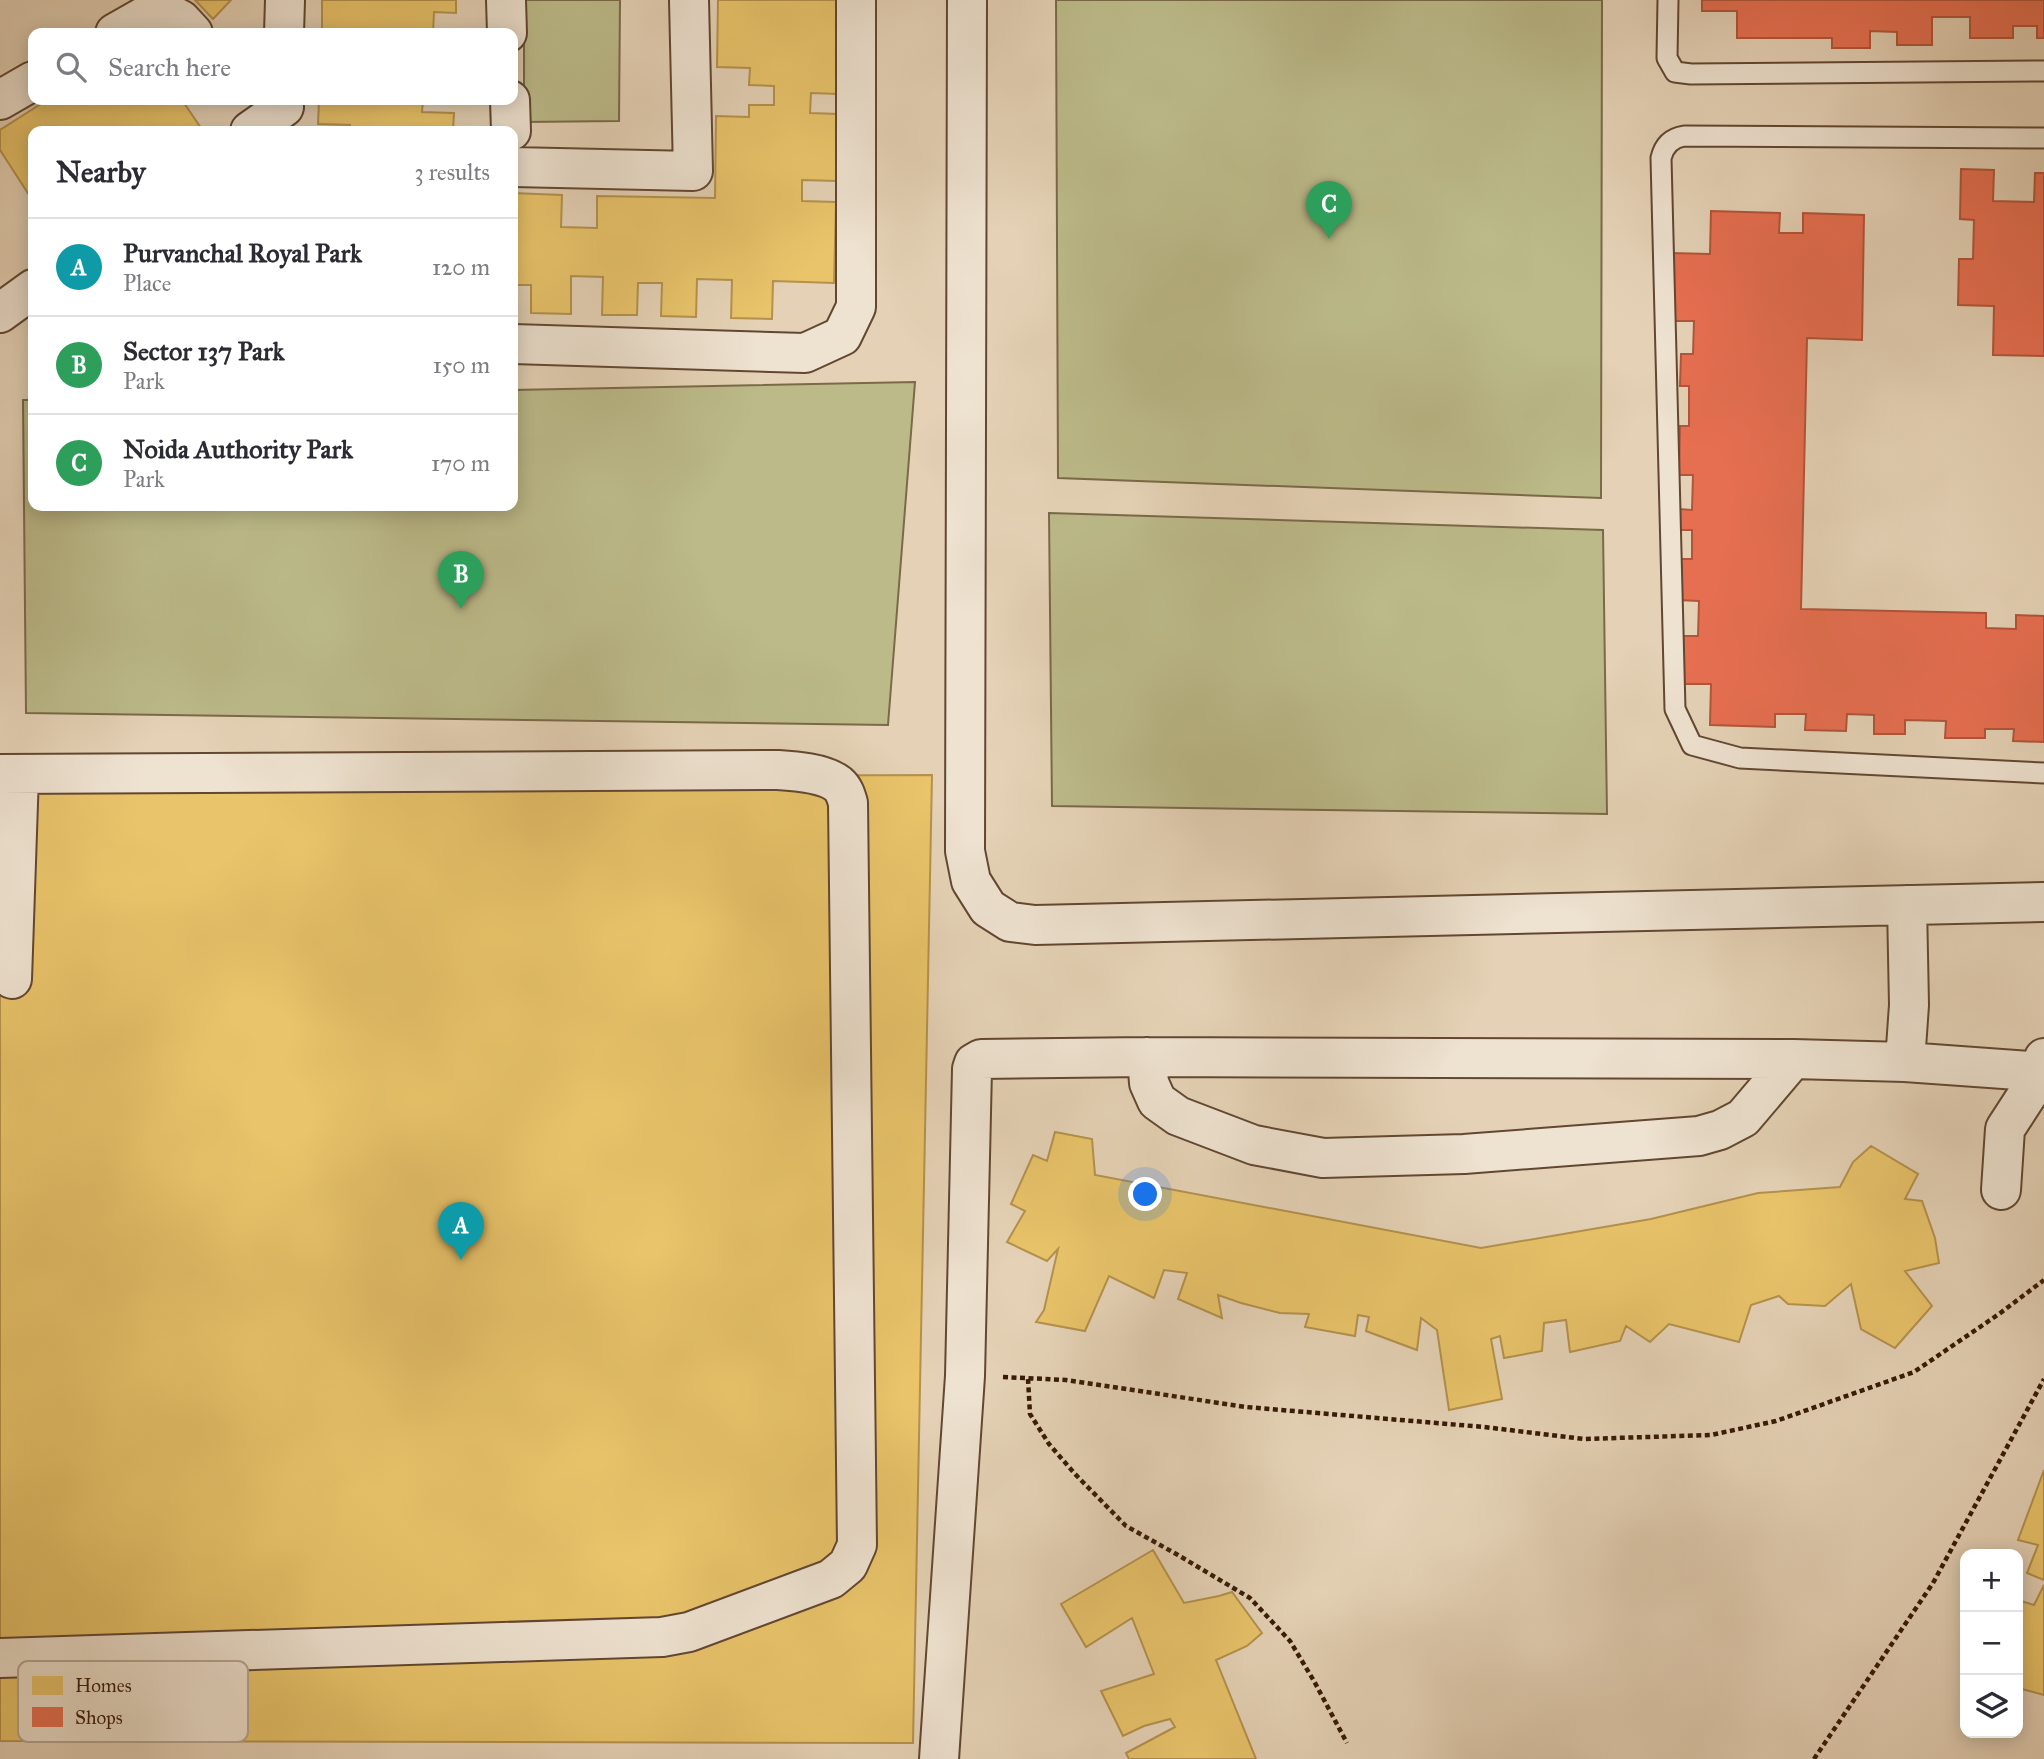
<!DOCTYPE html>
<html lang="en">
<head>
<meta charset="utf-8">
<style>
	:root { --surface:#fff; --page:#f7f7f7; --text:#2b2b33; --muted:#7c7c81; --line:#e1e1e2; --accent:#8f2418 }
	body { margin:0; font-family:"IM FELL Great Primer",serif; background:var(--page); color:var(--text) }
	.controls { position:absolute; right:21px; bottom:21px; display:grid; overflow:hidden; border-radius:14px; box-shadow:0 4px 18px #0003 }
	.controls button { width:63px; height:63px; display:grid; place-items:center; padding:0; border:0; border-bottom:2px solid var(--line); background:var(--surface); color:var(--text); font:35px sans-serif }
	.you { position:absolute; left:1146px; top:1195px; width:24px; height:24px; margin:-18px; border:5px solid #fff; border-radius:50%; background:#1a73e8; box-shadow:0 0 0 10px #1a73e833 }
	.badge { display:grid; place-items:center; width:46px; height:46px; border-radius:50%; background:var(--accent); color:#fff; font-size:23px; font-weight:700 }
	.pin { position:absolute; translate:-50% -58px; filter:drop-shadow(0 2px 4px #0008) }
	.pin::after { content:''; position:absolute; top:37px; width:24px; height:21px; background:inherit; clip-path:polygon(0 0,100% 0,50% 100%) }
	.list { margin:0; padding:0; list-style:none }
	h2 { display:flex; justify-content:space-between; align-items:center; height:91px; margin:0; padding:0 28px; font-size:30px }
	h2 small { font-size:23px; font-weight:400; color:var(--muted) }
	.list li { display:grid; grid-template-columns:46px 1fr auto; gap:21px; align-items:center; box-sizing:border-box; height:98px; padding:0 28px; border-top:2px solid var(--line) }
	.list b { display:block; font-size:26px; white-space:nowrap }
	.list p { margin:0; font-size:23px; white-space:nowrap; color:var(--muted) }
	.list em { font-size:23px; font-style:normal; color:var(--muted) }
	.icon { flex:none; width:38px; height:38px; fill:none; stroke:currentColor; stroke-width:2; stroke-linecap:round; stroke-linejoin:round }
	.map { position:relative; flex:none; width:2044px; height:1759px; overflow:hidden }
	.search { position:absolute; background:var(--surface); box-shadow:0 4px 18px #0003; left:28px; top:28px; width:490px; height:77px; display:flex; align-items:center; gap:18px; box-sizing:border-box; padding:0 24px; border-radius:14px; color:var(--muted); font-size:26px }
	.panel { position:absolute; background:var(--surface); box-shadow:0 4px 18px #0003; left:28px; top:126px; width:490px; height:385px; border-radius:14px }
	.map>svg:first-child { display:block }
</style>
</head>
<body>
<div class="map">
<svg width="2044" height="1759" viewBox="0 0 2044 1759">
	<rect width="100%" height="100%" fill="#e5d2b6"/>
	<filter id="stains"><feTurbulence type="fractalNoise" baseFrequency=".00286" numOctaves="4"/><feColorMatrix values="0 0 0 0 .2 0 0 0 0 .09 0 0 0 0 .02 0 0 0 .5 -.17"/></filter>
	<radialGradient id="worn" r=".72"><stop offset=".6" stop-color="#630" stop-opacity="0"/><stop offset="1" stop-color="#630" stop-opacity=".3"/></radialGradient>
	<path fill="#bcba89" stroke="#7a6a48" stroke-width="2" d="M524 0H620L619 121 524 122Z
		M1056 0H1602L1601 498 1058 478Z
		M915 382 888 725 26 713 23 400H33V506H513V390Z
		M1049 513 1603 530 1607 814 1052 806Z"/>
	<path fill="#e9c46a" stroke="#b4914c" stroke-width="2" d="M195 0H231L213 19Z
		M322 0H456V13L434 12 433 33H322Z
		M718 0H840L838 94 811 93 810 113 838 114 837 181 802 180V201L836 202 834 283 773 281 772 319 731 318 732 280 697 279 696 317 661 316 662 283H638L637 315H602L603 277 571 276V314L531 313V285H513V193L562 195 561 227 597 228V196L715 198 716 116 749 117V105H774V86L749 85 750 68 717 67Z
		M47 100H182L203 131H33V201L0 150V130Z
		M319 100H423L422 112 454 113 453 131H350V125L318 124Z
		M932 775 913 1743 0 1741V779Z
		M1055 1132 1092 1139 1095 1175 1481 1248 1651 1219 1758 1193 1840 1187 1853 1162 1871 1146 1918 1174 1905 1199 1922 1201 1935 1238 1939 1263 1905 1271 1932 1306 1895 1348 1861 1329 1851 1284 1825 1306 1788 1304 1779 1296 1751 1305 1739 1342 1669 1324 1650 1342 1626 1326 1620 1341 1570 1352 1566 1320 1544 1323 1542 1351 1504 1358 1500 1336 1491 1339 1502 1399 1449 1410 1437 1330 1421 1318 1417 1350 1366 1331 1369 1317 1358 1315 1355 1336 1305 1327 1309 1314 1280 1313 1241 1303 1218 1295 1222 1318 1178 1299 1187 1273 1164 1270 1154 1298 1109 1276 1085 1331 1036 1322 1044 1310 1058 1249 1047 1261 1007 1242 1025 1211 1011 1204 1033 1155 1047 1161Z
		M2044 1470V1580L2027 1573 2038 1545 2018 1540Z
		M1153 1550 1184 1603 1219 1596 1232 1592 1262 1633 1247 1646 1216 1660 1256 1759H1129L1126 1753 1175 1727 1170 1719 1144 1726 1123 1736 1101 1691 1154 1674 1132 1618 1086 1647 1061 1604Z
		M2044 1585V1695L2018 1688V1600L2034 1605Z"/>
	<path fill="#e76f51" stroke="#b2553a" stroke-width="2" d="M1702 0H2044V38H2037V26H2013V38H1970V17H1932V45H1897V32L1870 31V48H1832V38H1737V11H1702Z
		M1961 169 1994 170 1993 201 2034 202 2035 173H2044V356L1993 355 1994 306 1958 305 1959 259H1973L1974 220 1960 219Z
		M1711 211 1780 213 1779 233H1803V213L1864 215 1862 340 1807 338 1801 609 1986 613V628L2016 629V615L2044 616V742L2013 741 2014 729H1985V738H1945L1946 721 1905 720V734H1874V715L1847 714 1846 731 1805 730 1806 714H1775V727L1710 725 1711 684H1677V636H1698L1699 601 1678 600V559H1692V530H1678L1679 509 1692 510 1693 475H1679L1680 426H1689V386H1680L1681 354H1693L1694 321H1670L1671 253 1710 254Z"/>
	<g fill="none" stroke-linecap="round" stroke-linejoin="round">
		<g stroke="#624732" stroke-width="23">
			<path id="lane" d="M1668 0 1667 58 1675 72 1691 74 2044 71
				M2044 138 1684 136C1672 138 1664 145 1661 158L1675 709 1692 745 1740 758 2044 773"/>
		</g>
		<g stroke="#624732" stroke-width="42">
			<path id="street" d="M506 0 507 33
				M967 0 965 851 971 881 988 908 1010 922 1035 925 2044 902
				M115 33 159 8 181 20 193 33
				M284 33 285 0
				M0 100 33 81
				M510 100 511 131
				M250 131 284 107
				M513 167 693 171 689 0
				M0 313 33 289
				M513 344 805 353 842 336 856 307V0
				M0 774 778 770C794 771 824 773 838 784 844 789 846 796 848 803L857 1545 848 1565 831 1579 689 1632 662 1637 0 1658
				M12 979 19 774
				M1147 1057 1149 1083 1157 1101 1178 1116 1254 1145 1323 1158 1464 1154 1699 1136 1720 1130 1743 1118 1793 1059
				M1905 1062 1909 1005 1907 905
				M2001 1190 2005 1129 2042 1072 2044 1058
				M939 1759 965 1376 972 1069 974 1063 981 1059 1147 1057 1793 1059 1905 1062 2044 1072"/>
		</g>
		<path stroke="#371906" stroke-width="4.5" stroke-dasharray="5 3.5" stroke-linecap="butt" d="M1003 1377 1066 1380 1246 1407 1484 1427 1584 1439 1711 1435 1776 1421 1914 1372 1999 1314 2044 1280
			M1028 1379 1030 1414 1049 1444 1075 1474 1126 1526 1178 1555 1250 1598 1290 1641 1314 1681 1347 1743
			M1814 1759 1933 1583 2044 1379"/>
		<use href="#lane" stroke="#eee2d0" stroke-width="19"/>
		<use href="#street" stroke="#eee2d0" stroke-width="38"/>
	</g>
	<rect x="18" y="1661" width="230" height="81" rx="10" fill="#eee2d0" stroke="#b7a693" stroke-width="2"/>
	<rect x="32" y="1676" width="31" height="19" fill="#e9c46a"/>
	<rect x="32" y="1707" width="31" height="20" fill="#e76f51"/>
	<g font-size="19" fill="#371906">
		<text x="75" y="1692">Homes</text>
		<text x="75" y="1724">Shops</text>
	</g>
	<rect width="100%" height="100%" filter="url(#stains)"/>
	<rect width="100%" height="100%" fill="url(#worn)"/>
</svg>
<div class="controls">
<button>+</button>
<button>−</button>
<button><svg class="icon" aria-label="layers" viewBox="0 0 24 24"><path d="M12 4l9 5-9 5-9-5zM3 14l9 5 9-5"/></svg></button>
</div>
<div class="you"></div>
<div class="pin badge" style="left:461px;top:1260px;background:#0f9aa8">A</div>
<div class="pin badge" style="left:461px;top:609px;background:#2e9e5b">B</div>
<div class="pin badge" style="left:1329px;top:239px;background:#2e9e5b">C</div>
<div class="search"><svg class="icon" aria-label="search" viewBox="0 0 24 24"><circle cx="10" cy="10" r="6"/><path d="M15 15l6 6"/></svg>Search here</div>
<section class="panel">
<h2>Nearby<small>3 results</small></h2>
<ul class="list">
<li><span class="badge" style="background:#0f9aa8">A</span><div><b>Purvanchal Royal Park</b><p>Place</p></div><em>120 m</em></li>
<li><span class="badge" style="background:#2e9e5b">B</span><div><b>Sector 137 Park</b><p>Park</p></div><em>150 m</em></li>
<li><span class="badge" style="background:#2e9e5b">C</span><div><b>Noida Authority Park</b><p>Park</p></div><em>170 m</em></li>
</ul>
</section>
</div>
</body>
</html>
